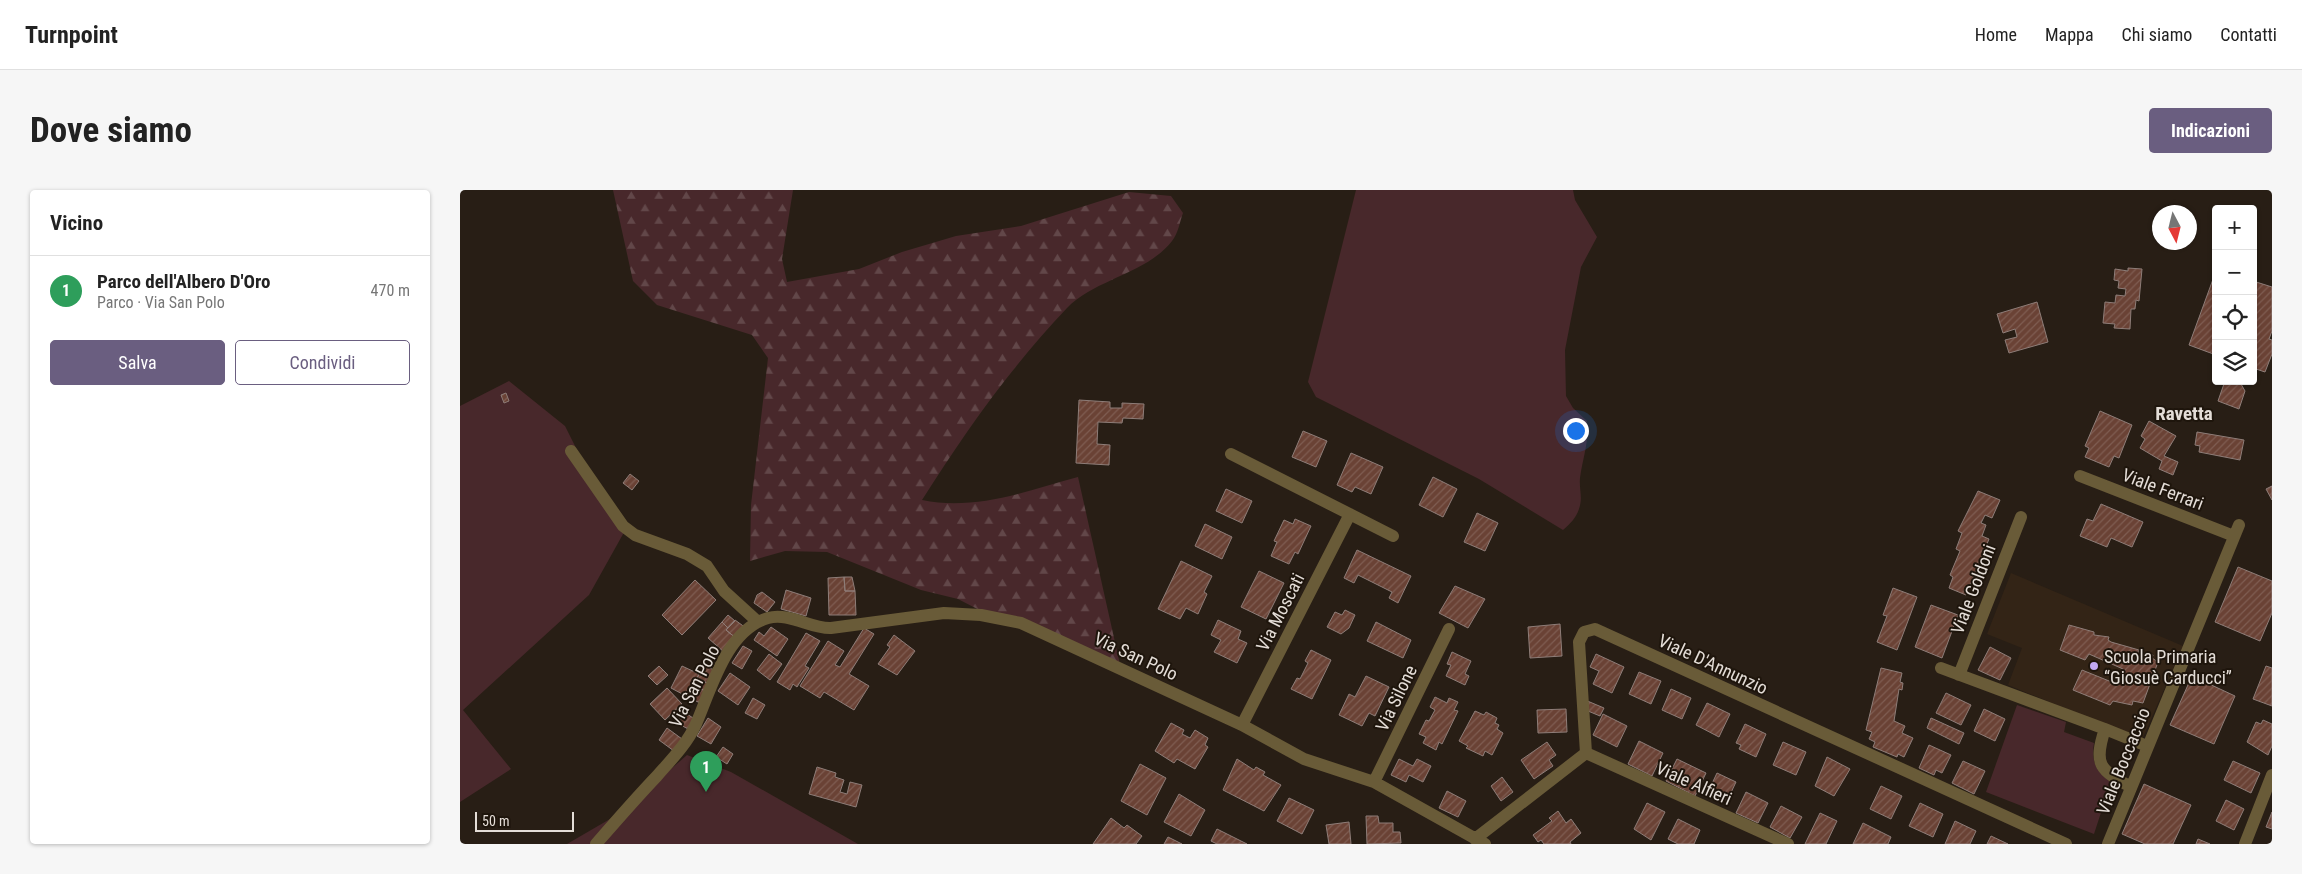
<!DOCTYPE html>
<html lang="it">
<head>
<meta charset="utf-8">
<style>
	:root { --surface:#fff; --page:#f6f6f6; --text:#222; --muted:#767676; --line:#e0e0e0; --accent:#6a5e80 }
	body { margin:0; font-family:"Roboto Condensed",sans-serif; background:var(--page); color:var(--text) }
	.controls { position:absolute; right:15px; top:15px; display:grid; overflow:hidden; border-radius:5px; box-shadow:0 1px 4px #0004 }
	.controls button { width:45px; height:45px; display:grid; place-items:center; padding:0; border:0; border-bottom:1px solid var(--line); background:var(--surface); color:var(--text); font:25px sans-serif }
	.compass { position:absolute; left:1692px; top:15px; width:45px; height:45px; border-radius:50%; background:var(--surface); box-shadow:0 1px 4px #0004; rotate:173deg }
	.scale { position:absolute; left:15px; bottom:12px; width:99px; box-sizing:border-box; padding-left:5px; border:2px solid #e4ddd7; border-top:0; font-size:14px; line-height:18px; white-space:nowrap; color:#e4ddd7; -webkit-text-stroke:4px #1e150c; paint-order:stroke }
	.you { position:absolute; left:1115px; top:240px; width:18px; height:18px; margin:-12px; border:4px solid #fff; border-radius:50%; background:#1a73e8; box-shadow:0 0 0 8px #1a73e833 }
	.badge { display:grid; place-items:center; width:32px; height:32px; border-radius:50%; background:var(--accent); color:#fff; font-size:16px; font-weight:700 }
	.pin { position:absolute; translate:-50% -41px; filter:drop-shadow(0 1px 2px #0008) }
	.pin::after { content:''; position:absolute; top:26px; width:18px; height:15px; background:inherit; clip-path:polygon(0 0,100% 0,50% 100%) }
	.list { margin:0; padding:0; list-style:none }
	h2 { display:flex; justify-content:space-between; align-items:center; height:65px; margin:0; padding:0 20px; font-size:21px }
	h2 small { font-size:16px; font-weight:400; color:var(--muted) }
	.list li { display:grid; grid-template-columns:32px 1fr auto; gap:15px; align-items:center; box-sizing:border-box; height:70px; padding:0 20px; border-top:1px solid var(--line) }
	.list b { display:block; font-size:19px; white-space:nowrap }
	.list p { margin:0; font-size:16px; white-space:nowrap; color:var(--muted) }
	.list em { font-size:16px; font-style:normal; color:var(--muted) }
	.actions { display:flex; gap:10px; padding:15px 20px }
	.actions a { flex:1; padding:11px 0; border:1px solid var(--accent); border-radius:5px; text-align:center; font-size:18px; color:var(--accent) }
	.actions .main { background:var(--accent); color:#fff }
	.icon { flex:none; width:28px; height:28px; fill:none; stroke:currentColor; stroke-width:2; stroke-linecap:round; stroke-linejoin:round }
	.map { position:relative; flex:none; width:1812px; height:654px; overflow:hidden; border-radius:5px }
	header { display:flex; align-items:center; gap:30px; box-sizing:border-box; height:70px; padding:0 25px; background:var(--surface); border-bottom:1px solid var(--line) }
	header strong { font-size:24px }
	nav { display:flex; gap:28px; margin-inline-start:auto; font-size:18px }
	.intro { display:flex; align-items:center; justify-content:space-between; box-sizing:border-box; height:120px; padding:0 30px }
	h1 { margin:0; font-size:35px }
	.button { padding:12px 22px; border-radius:5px; background:var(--accent); color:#fff; font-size:18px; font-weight:700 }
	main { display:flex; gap:30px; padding:0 30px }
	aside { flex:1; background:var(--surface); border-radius:5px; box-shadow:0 1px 4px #0004 }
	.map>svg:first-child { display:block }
</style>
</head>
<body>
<header>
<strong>Turnpoint</strong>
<nav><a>Home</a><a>Mappa</a><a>Chi siamo</a><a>Contatti</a></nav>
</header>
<div class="intro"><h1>Dove siamo</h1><a class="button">Indicazioni</a></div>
<main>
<aside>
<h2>Vicino<small></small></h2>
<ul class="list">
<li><span class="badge" style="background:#2e9e5b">1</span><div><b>Parco dell'Albero D'Oro</b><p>Parco · Via San Polo</p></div><em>470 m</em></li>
</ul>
<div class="actions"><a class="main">Salva</a><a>Condividi</a></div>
</aside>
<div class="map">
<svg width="1812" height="654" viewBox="0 0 1812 654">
	<defs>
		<pattern id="forest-firs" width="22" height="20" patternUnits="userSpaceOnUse" patternTransform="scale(1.25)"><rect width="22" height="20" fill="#48282b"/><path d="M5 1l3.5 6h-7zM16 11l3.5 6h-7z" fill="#624749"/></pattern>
		<pattern id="building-hatch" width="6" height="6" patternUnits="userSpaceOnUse" patternTransform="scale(1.25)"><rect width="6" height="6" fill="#6a4235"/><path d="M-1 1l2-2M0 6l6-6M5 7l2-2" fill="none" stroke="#7f5d52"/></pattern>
	</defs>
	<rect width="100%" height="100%" fill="#281e15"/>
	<path fill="#332416" d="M1551 383 1723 456 1682 550 1548 495 1562 458 1527 444Z"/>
	<path fill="#48282b" d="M896 0H1113L1115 10 1137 47 1121 77 1105 160 1106 206 1113 218 1127 231C1129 254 1123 266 1120 288 1119 299 1123 308 1119 319 1116 328 1110 334 1103 340L1019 289 856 207 848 192Z
		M49 191 105 236 129 284 167 337 129 405 3 520 51 579 0 612V216Z
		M1557 515 1606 532 1604 542 1634 553C1631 572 1636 581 1651 592L1634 644 1526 602Z
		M227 565 271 582 398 654H107L162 622Z"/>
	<path fill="url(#forest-firs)" d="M153 0H333L322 69 327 92 399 79 442 62 496 46 561 36 669 2 711 6 723 23C720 31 718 44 712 51 686 84 635 89 607 118 551 177 505 242 462 310 515 321 567 301 618 287L661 479 529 425 498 409 461 400 367 362 325 361 290 371 291 315 308 168 292 145 197 115 173 91Z"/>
	<path fill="url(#building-hatch)" stroke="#8e7d78" d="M1668 78 1682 79 1679 111 1676 110 1675 119H1671L1670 139 1654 138 1655 134 1643 133 1645 112 1655 113 1656 105 1665 106 1666 99 1658 98 1659 91 1654 90 1655 79 1668 81Z
		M1756 81V165L1729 155Z
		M1793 91 1812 97V141L1809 149 1812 150V164L1805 182 1793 178V123L1796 114 1793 113Z
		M1577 112 1588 152 1549 163 1545 150 1557 147 1555 139 1543 143 1537 124Z
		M1765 191 1781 194 1785 201 1779 219 1758 211Z
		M46 203 49 211 44 213 41 205Z
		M619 210 650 212V218H662V213L684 214 683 229 663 228 662 233 638 232 637 254 650 255 649 275 616 273Z
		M1640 221 1672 235 1659 268 1654 266 1649 277 1625 267 1629 258 1625 256Z
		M1689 231 1716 246 1704 266 1718 272 1713 285 1699 279 1702 271 1680 258 1685 249 1681 246Z
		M843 241 867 251 856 277 832 267Z
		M1737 242 1784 250 1780 270 1739 262 1740 256 1735 255Z
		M891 263 923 277 911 304 895 297 892 302 877 295Z
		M170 284 179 291 172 300 163 293Z
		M973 287 997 299 983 327 959 315Z
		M1812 296V310L1806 299Z
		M766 299 792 311 782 333 756 321Z
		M1518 301 1540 310 1532 328 1525 325 1521 333 1526 335 1522 346 1529 349 1506 405 1489 398 1493 387 1490 385 1500 361 1496 359 1502 343 1498 341Z
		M1641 314 1683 332 1672 357 1651 348 1647 357 1620 346 1627 329 1633 331Z
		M1017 323 1038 333 1025 361 1004 352Z
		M835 329 851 336 838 364 835 362 829 374 811 366 817 352 814 351 824 330 833 334Z
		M745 334 772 347 762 369 735 356Z
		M897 360 951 386 938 413 929 408 932 402 898 385 894 393 884 388Z
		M721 371 752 386 744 402 747 404 738 424 726 418 720 429 698 419Z
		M1778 377 1812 391V423L1800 451 1755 432Z
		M799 381 824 393 806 429 781 417Z
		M384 387H392L395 401H385Z
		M384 387 385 401H395L396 425H369L368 388Z
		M235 390 256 410 222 445 202 425Z
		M995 396 1025 409 1008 438 979 423Z
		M1433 398 1457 407 1437 460 1417 452 1427 426 1423 425Z
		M326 400 351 408 346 426 321 419Z
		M302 402 315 412 307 422 294 413 297 405Z
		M1471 415 1498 425 1482 468 1455 457Z
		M885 420 895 425 889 438 881 444 867 437 875 422 882 425Z
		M268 425 275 431 268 438 262 432Z
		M275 430 286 438 277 449 266 440Z
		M758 430 781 441 778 449 787 453 777 473 754 462 761 450 751 445Z
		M262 432 268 438 266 440 277 449 265 463 248 448Z
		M916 432 951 450 943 468 907 451Z
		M1100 434 1102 466 1070 468 1068 437Z
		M1609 435 1634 442V445L1649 447 1648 450 1651 452 1679 460 1678 462 1693 465 1692 468 1698 472 1683 513 1673 511 1672 515 1653 511 1650 515 1613 500 1622 480 1659 495 1663 479 1629 464 1625 470 1600 460Z
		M311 437 328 449 317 466 294 450 299 442 304 446Z
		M404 438 414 444 389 484 409 496 394 520 364 502 360 508 340 496 368 451 384 461 375 475 380 477Z
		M346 443 360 451 345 476 349 478 337 497 333 494 330 500 317 492Z
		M434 445 455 461 437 485 418 474 430 457 427 455Z
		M283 456 292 461 282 479 272 473Z
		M1530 457 1551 468 1540 490 1518 480Z
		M851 460 871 470 852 509 831 499 837 488 840 489 848 473 845 471Z
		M992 462 1011 471 1005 484 1009 486 1005 495 986 486 991 475 987 474Z
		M309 464 322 474 310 490 297 480Z
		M1136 464 1164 477 1152 503 1133 494 1139 481 1130 477Z
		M244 475 256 481 249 494 237 488Z
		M199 476 208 485 197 495 188 486Z
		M222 476 239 484 228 507 211 498Z
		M1806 476 1812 478V516L1793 509Z
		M1421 478 1442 483 1440 492 1443 493 1442 500 1439 499 1434 531 1445 536 1442 543 1453 548 1444 567 1438 564 1437 567 1413 557 1415 552 1409 549 1412 542 1406 540Z
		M1179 482 1201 491 1191 514 1169 504Z
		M270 483 290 497 278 515 258 501Z
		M906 486 929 497 915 526 909 523 902 536 879 525 889 504 895 507Z
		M1732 486 1775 506 1754 554 1710 535Z
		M237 488 249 494 245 501 234 495Z
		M234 495 245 501 240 513 228 507Z
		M207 498 222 514 205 530 190 514Z
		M1211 499 1231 508 1222 529 1202 520Z
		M1486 503 1511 515 1501 535 1476 523Z
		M975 507 987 513 989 508 998 512 994 520 998 521 982 554 979 552 976 560 963 553 966 547 959 544 966 530 969 531 975 520 970 517Z
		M293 508 305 515 297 529 285 523Z
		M1125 510 1144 518 1140 526 1128 521Z
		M1247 513 1270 524 1259 547 1236 535Z
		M1106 519 1107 542 1078 543 1077 520Z
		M1524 519 1545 529 1535 551 1514 541Z
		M1015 521 1024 525 1026 522 1037 528 1035 533 1039 535 1037 539 1043 543 1032 565 1025 561 1023 566 1006 558 1008 556 999 551Z
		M224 522 236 530 230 540 217 533Z
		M1143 524 1167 536 1157 557 1133 545Z
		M248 528 261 537 251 554 237 546Z
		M1471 528 1504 543 1499 554 1467 538Z
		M1803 530 1812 534V556L1808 565 1787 552 1796 532 1801 534Z
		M711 533 724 540 722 544 730 548 735 540 748 548 745 555 748 557 735 579 717 569 714 573 695 561Z
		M1285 534 1306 544 1296 567 1279 559 1281 555 1276 553Z
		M207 538 222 549 214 561 199 550Z
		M1179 551 1203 563 1192 586 1168 574Z
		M1087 552 1096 565 1089 570 1093 576 1074 589 1061 570Z
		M1323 552 1346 562 1336 585 1313 575Z
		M1469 555 1491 565 1482 583 1476 580 1474 585 1459 578Z
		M263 557 273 564 267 574 256 567Z
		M1367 567 1390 579 1374 606 1355 596Z
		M777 569 794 580 796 577 805 582 803 585 821 595 804 621 763 600Z
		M939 569 953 576 957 569 971 576 963 592 949 585 946 592 931 585Z
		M1217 569 1246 583 1235 606 1206 591Z
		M1503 571 1525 581 1514 604 1492 593Z
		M1773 571 1800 583 1791 603 1764 590Z
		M680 574 706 588 687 625 661 611Z
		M357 577 376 583 375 587 384 590 380 602 387 604 390 592 402 595 396 617 349 604Z
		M1257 583 1276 592 1267 611 1248 602Z
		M1042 587 1053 602 1041 611 1031 596Z
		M1684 594 1731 615 1713 654H1685L1662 644Z
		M1421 596 1442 606 1431 629 1410 619Z
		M987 601 1006 611 998 627 979 618Z
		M1286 602 1308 613 1298 633 1276 623Z
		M719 604 745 620 731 646 704 632Z
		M829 608 854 620 842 644 817 631Z
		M1766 610 1784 619 1774 640 1756 631Z
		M1187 613 1205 622 1191 650 1174 639Z
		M1460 613 1483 624 1473 647 1449 636Z
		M1321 616 1342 627 1330 648 1310 637Z
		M1098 621 1106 633 1111 629 1121 643 1110 652 1111 654H1084L1081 650 1078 652 1073 645 1092 631 1089 628Z
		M1812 622V639L1806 637Z
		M1360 623 1377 631 1366 654H1345Z
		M906 626H918L919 633H933V642H940L941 653 907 654Z
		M651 628 664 638 667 635 682 646 676 654H633Z
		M1218 629 1240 640 1234 654H1218L1208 649Z
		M1495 631 1516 641 1510 654H1485Z
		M889 632 891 654H869L866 635Z
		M1403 633 1431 647 1428 654H1393Z
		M757 639 787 654H757L751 651Z
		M1531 646 1548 654H1527Z
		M708 647 722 654H704Z
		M1738 649 1750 654H1736Z"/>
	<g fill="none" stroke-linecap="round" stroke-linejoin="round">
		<path stroke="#695b38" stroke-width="12" d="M111 261 163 336 175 345 227 364 247 376 264 401 298 432
			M771 264 933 346
			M1620 286 1774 346
			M1481 478 1645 539
			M1499 485 1561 327
			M782 535 890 324
			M1126 563 1328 654
			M914 592 989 439
			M1671 597C1640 580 1633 575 1645 539L1687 556
			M1015 649 1126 563 1119 452 1124 442 1135 439 1606 654
			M136 654C156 631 176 608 197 586 211 570 227 554 236 534 251 500 266 440 308 428 329 422 351 439 371 438L484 423 521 425 561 433 782 535 844 569 914 592 1025 654
			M1648 654 1779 335
			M1785 654 1812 585"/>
	</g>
	<circle fill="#c1a8f3" stroke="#1e150c" stroke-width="2" cx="1634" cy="476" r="5"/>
	<g text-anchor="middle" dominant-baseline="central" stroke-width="4" stroke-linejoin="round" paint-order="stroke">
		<g font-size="18" fill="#e4ddd7" stroke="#1e150c">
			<text transform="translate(1703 299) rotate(21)">Viale Ferrari</text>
			<text transform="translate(1513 399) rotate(-69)">Viale Goldoni</text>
			<text transform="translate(820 422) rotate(-63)">Via Moscati</text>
			<text transform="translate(676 466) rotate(25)">Via San Polo</text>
			<text transform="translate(1253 474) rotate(25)">Viale D'Annunzio</text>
			<text transform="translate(234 496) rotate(-63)">Via San Polo</text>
			<text transform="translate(936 508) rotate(-64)">Via Silone</text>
			<text transform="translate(1663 571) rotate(-68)">Viale Boccaccio</text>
			<text transform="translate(1234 593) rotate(24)">Viale Alfieri</text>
		</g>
		<g font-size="18" fill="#e4ddd7" stroke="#1e150c" text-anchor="start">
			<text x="1644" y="466">Scuola Primaria<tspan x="1644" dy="21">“Giosuè Carducci”</tspan></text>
		</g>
		<g font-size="19" font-weight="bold" fill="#e4ddd7" stroke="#1e150c">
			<text x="1724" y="223">Ravetta</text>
		</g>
	</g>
</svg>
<div class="controls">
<button>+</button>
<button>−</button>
<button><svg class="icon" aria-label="locate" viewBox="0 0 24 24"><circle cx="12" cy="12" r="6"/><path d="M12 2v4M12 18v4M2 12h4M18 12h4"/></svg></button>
<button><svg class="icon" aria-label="layers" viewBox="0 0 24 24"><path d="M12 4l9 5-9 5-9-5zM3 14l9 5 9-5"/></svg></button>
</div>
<svg class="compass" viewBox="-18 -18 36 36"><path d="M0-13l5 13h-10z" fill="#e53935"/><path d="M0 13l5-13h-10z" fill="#767676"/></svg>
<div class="scale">50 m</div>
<div class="you"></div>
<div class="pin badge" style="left:246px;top:602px;background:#2e9e5b">1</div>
</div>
</main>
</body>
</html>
